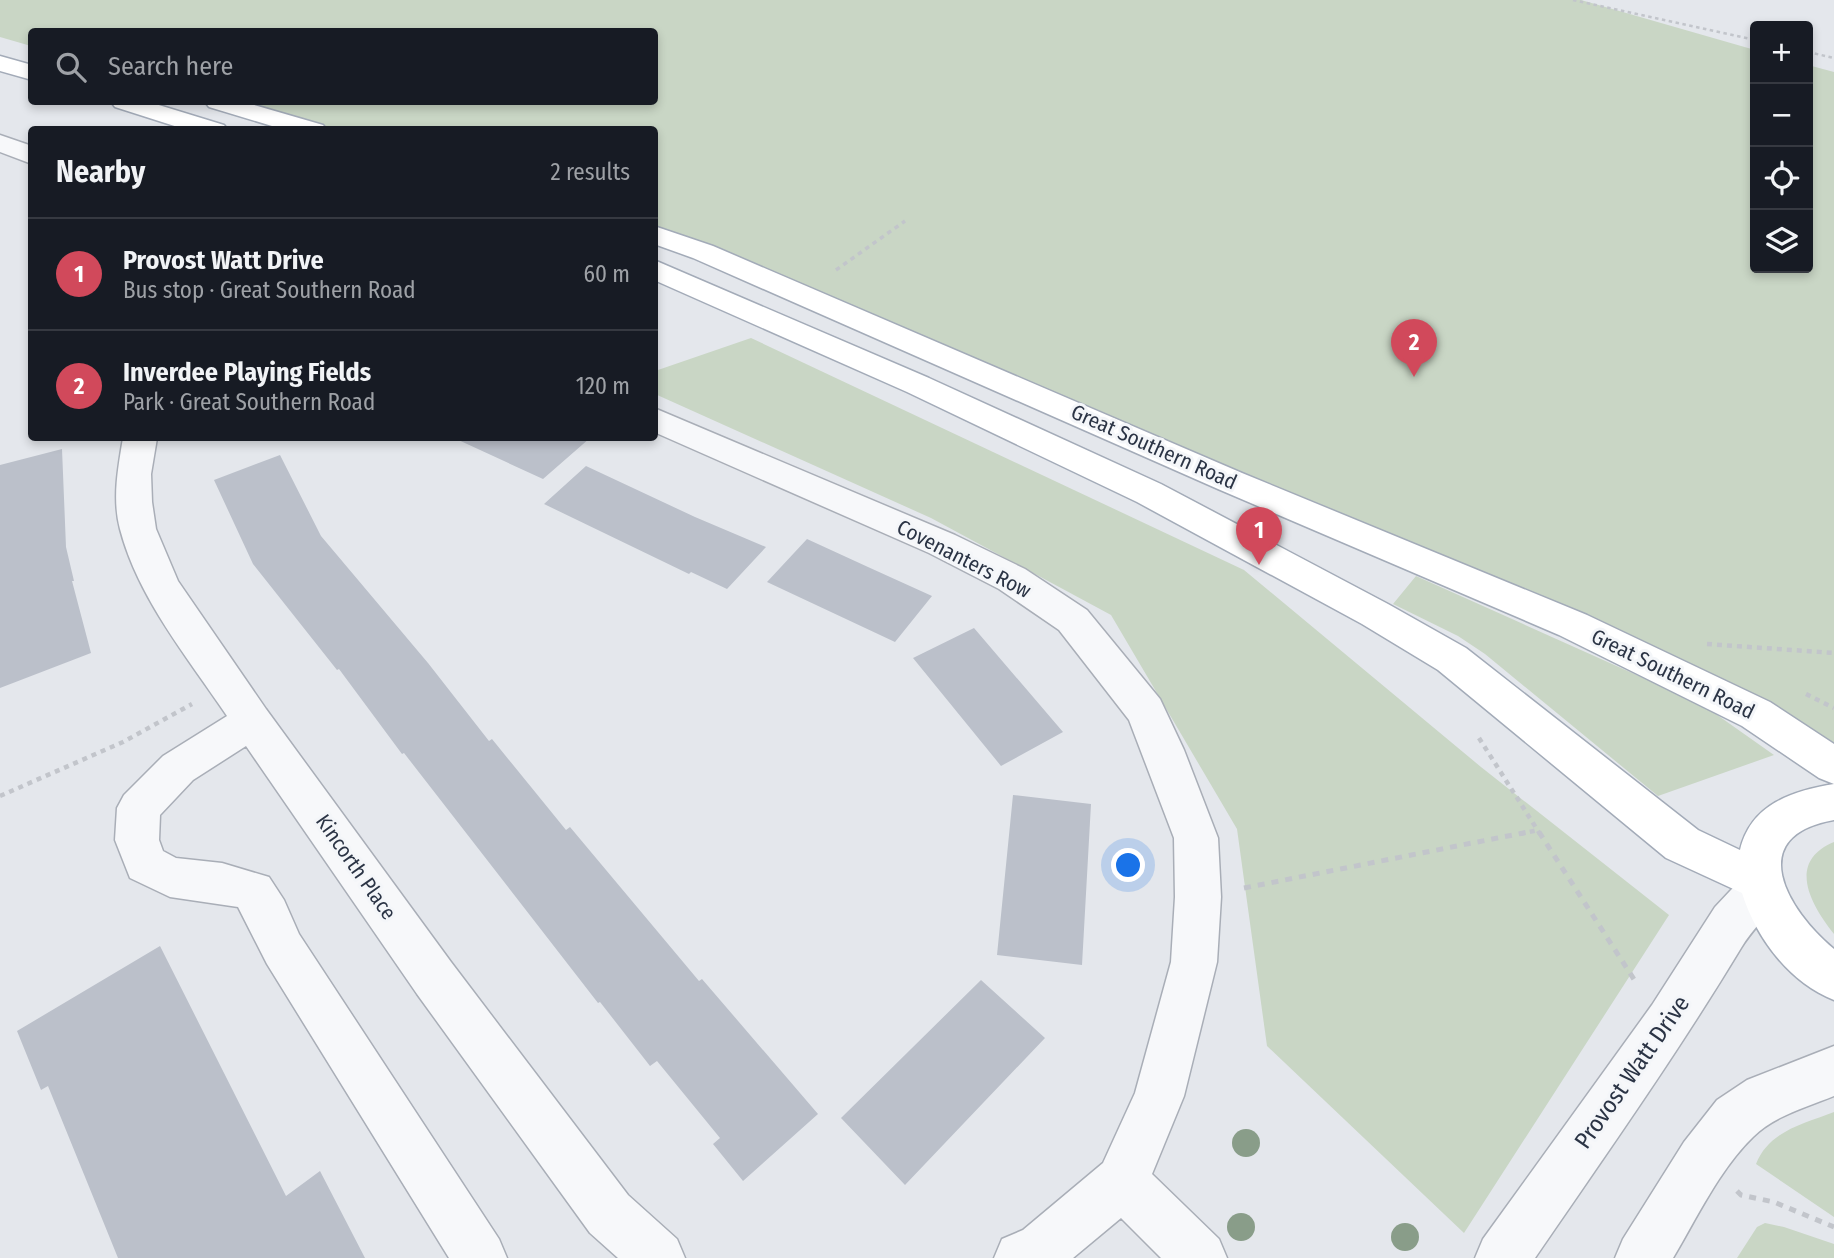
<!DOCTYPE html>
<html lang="en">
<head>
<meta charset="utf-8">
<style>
	:root { --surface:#171b24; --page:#242831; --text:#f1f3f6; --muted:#9ea1a6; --line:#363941; --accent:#d1495b }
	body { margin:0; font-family:"Fira Sans Condensed",sans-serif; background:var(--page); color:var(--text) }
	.controls { position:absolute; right:21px; top:21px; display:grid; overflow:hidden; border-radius:7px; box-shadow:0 4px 10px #0003 }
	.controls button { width:63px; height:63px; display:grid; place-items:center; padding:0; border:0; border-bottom:2px solid var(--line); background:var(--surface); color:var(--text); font:35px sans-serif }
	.you { position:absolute; left:1129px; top:866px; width:24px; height:24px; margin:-18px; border:5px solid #fff; border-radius:50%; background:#1a73e8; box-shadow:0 0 0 10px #1a73e833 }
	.badge { display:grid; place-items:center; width:46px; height:46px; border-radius:50%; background:var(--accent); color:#fff; font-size:23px; font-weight:700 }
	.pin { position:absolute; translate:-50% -58px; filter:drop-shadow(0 2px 4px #0008) }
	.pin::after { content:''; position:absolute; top:37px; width:24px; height:21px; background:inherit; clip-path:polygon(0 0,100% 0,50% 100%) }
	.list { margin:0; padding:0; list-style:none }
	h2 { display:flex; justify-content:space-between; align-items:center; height:91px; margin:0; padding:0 28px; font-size:30px }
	h2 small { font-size:23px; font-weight:400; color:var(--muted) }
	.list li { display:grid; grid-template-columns:46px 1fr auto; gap:21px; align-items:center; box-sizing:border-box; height:112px; padding:0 28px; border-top:2px solid var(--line) }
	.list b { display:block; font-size:26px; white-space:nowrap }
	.list p { margin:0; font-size:23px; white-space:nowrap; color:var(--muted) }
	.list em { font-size:23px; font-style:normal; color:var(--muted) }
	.icon { flex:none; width:38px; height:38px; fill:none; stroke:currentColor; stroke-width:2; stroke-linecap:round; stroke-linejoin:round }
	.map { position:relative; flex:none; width:1834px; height:1258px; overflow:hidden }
	.search { position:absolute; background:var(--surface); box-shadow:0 4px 10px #0003; left:28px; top:28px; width:630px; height:77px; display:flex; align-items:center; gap:18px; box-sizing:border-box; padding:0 24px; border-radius:7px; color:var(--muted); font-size:26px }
	.panel { position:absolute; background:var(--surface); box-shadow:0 4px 10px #0003; left:28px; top:126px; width:630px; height:315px; border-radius:7px }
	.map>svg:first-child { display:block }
</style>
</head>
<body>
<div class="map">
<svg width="1834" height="1258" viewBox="0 0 1834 1258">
	<rect width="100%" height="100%" fill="#e4e7ec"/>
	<path fill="#c9d6c5" d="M0 0H1581L1755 50V268H1808V65L1834 72V778L1756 714 655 234 654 130 314 129 218 102H654V32H32L31 46 0 37Z
		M751 338 1244 570 1481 767 1669 915 1464 1233 1267 1046 1237 829 1111 615 931 518 655 394V371Z
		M1416 576 1679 694 1713 712 1774 755 1658 796 1485 654 1458 636 1393 604Z
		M1834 842V934C1811 905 1786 862 1834 842Z
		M1834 1112V1217L1756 1164C1769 1131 1803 1124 1834 1112Z
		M1765 1223 1784 1227 1834 1244V1258H1737L1757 1227Z"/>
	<path fill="#bbc0ca" d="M454 438H590L543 479Z
		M62 449 66 547 74 581H72L91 653 0 688V465Z
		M280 455 321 536 428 663 489 741 492 739 566 830 570 827 699 981 702 979 818 1114 743 1181 713 1144 720 1138 657 1061 650 1066 600 1002 598 1003 404 753 402 754 339 669 337 670 253 564 214 480Z
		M586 466 695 517 766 547 727 589 691 572 689 574 544 504Z
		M807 539 868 567 932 596 895 642 767 582Z
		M974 628 1063 732 1001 766 913 658Z
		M1013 795 1091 804 1082 965 997 955Z
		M160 946 286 1196 320 1171 365 1258H118L48 1086 41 1090 17 1031Z
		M981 980 1045 1038 905 1185 841 1118Z"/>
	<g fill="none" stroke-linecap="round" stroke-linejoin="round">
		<g stroke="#a9aeb7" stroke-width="3">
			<path id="minor" d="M0 135 32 146V164L0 152Z
				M654 408 955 535 1025 569 1087 610 1160 699 1184 750 1218 838 1221 897 1217 962 1184 1096 1152 1174 1219 1239 1227 1258H1161L1121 1218 1073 1258H994L1002 1239 1023 1230 1103 1163 1135 1093 1171 962 1175 897 1174 838 1129 720 1059 630 999 589 929 553 654 432Z
				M123 438H157L151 474 152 502 156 529 178 581 266 709 451 962 628 1195 677 1239 685 1258H618L590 1233 417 994 246 746 193 780 160 815 159 840 163 851 176 858 222 863 269 877 284 900 299 934 499 1239 507 1258H449L267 964 238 907 170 897 130 878 115 840 117 808 124 795 163 756 227 716C188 658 138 598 120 529 112 499 118 468 123 438Z
				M1762 868 1778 874 1785 888C1774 911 1754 926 1741 948 1677 1054 1605 1156 1535 1258H1475L1483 1239 1652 1005 1715 907 1746 874Z
				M1834 1046V1096C1807 1107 1774 1116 1753 1137 1719 1170 1697 1218 1673 1258H1615L1623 1239 1684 1142 1717 1100 1747 1080Z"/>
		</g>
		<g stroke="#a3abb8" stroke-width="3">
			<path id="major" d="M0 56 32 65V80L0 71Z
				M111 102H149L224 125 228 130H187L115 107Z
				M205 102H244L323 125 327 130H285L209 107Z
				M654 226 713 246 1242 473 1587 615 1770 702 1834 744V784L1819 778 1742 726 1559 635 1218 489 693 258 654 244Z
				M654 260 929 378 1161 484 1388 604 1466 648 1698 830 1740 850C1751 804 1792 791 1834 784V820C1743 836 1787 910 1834 949V1000C1790 983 1756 938 1742 893L1666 858 1438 670 1362 624 1137 502 907 392 654 280Z"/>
		</g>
		<path stroke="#c2c5cb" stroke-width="2.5" stroke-dasharray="3.5 3.5" stroke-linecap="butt" d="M1573 0 1755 40
			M1808 52 1834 58"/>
		<path stroke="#c2c5cb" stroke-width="3.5" stroke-dasharray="4.5 4.5" stroke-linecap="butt" d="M836 270 905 221"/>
		<path stroke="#c2c5cb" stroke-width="4.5" stroke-dasharray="5 5" stroke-linecap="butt" d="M1707 644 1834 653
			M1806 694 1834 708
			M1479 738 1540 834
			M0 796 123 742 192 704
			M1520 834 1538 830"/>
		<path stroke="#c2c5cb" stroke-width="5" stroke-dasharray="7 7" stroke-linecap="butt" d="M1539 832 1637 984
			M1244 888 1528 832
			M1737 1191 1741 1195 1774 1202 1834 1227"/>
		<use href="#minor" fill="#f7f8fa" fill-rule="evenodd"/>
		<use href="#major" fill="#fff" fill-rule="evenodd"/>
	</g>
	<g fill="#899d89">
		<circle cx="1246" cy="1143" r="14"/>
		<circle cx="1241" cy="1227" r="14"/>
		<circle cx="1405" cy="1237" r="14"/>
	</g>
	<g text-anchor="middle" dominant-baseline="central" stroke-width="6" stroke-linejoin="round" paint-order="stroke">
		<g font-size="21" fill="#2b3445" stroke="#f4f6f9">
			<text transform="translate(1154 447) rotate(24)">Great Southern Road</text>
			<text transform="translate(964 559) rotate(27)">Covenanters Row</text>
			<text transform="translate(1673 674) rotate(26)">Great Southern Road</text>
			<text transform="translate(356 867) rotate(55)">Kincorth Place</text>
		</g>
		<g font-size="24" fill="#2b3445" stroke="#f4f6f9">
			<text transform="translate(1632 1072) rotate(-55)">Provost Watt Drive</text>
		</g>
	</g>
</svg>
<div class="controls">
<button>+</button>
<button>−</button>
<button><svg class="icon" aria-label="locate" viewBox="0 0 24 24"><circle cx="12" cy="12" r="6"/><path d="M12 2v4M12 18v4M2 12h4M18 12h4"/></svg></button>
<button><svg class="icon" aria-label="layers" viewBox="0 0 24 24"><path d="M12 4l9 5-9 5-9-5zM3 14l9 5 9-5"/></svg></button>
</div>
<div class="you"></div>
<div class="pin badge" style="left:1259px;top:565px">1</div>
<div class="pin badge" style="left:1414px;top:377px">2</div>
<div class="search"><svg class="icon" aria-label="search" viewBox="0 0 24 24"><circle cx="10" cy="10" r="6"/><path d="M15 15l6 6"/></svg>Search here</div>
<section class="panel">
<h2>Nearby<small>2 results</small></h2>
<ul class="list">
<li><span class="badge">1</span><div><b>Provost Watt Drive</b><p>Bus stop · Great Southern Road</p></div><em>60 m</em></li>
<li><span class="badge">2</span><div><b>Inverdee Playing Fields</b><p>Park · Great Southern Road</p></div><em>120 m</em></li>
</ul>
</section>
</div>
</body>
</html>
